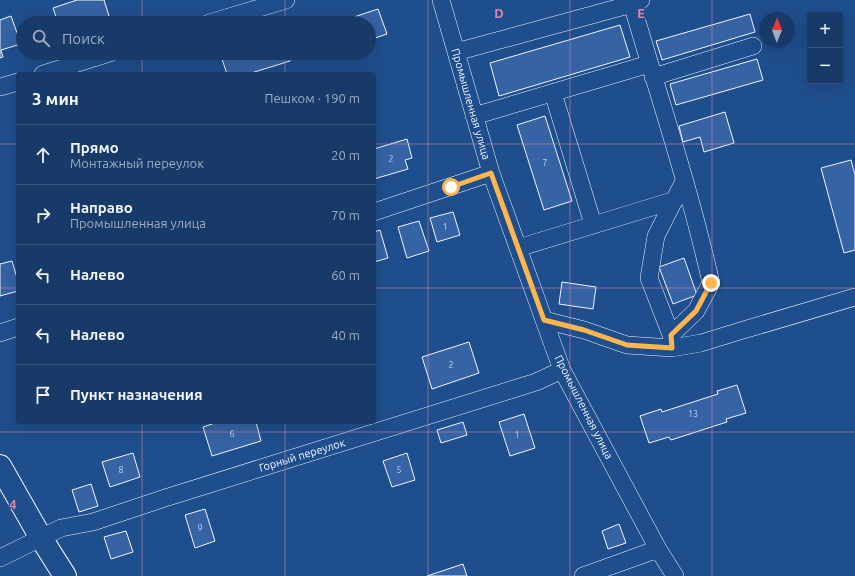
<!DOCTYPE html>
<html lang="ru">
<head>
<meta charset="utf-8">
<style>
	:root { --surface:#173a69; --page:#244571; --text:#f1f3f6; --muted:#9eadc0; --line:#36547d }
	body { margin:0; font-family:Ubuntu,sans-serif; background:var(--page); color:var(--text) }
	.controls { position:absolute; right:12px; top:12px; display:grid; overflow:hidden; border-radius:4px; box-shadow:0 4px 16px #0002 }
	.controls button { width:36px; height:36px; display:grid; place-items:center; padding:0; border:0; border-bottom:1px solid var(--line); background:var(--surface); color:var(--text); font:20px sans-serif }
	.compass { position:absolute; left:759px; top:12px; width:36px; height:36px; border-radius:50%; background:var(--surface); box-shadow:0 4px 16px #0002; rotate:1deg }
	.stop { position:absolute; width:12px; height:12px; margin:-9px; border:3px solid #ffb74d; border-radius:50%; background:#fff }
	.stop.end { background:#ffb74d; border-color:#fff; box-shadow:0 1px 4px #0008 }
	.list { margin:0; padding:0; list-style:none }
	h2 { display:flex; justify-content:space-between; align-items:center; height:52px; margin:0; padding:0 16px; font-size:17px }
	h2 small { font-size:13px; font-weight:400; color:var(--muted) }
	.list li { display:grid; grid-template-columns:26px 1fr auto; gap:12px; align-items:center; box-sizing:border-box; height:60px; padding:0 16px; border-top:1px solid var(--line) }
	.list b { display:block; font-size:15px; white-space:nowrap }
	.list p { margin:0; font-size:13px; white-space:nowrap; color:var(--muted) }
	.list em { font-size:13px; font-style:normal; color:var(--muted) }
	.icon { flex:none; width:22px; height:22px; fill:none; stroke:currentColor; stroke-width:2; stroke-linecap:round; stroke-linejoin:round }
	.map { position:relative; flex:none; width:855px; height:576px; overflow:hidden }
	.search { position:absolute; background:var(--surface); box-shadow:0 4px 16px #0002; left:16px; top:16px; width:360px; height:44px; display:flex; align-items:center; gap:10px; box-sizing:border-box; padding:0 14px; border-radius:22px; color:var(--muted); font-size:15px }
	.panel { position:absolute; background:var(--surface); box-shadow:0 4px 16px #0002; left:16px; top:72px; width:360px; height:352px; border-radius:4px }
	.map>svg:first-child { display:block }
</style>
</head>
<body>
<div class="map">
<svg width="855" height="576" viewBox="0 0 855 576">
	<rect width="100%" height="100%" fill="#1f4e8c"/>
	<path fill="#3563a3" stroke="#f2f6ff" d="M77 0H104L109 16 88 23H58L53 8Z
		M378 9 387 34 369 40V23H336Z
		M750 14 755 32 662 60 656 41Z
		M11 16 21 44 1 50 3 57 0 58V20Z
		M620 25 630 57 499 96 490 63Z
		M230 53H288L290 61 248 74H227L221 56Z
		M757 59 763 80 676 105 670 84Z
		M725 112 734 143 704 152 700 137 683 142 679 126Z
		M545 116 572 201 544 210 517 125Z
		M407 139 412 158 405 160 408 169 374 179V149Z
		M851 160 855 175V250L844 253 821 168Z
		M453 212 460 235 437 242 430 218Z
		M419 221 429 251 407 258 398 227Z
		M380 230 388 258 374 262V232Z
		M684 258 697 295 673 304 659 267Z
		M12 261 18 281V291L0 296V264Z
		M562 282 596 287 593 309 559 304Z
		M469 342 479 373 432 389 422 357Z
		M737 385 746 413 726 419 727 422 671 440 669 437 649 443 640 416 661 409 662 412 718 394 717 391Z
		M524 414 535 448 510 456 499 422Z
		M218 422H256L261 441 212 456 203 427Z
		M463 422 467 435 441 443 437 430Z
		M133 453 140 477 110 487 102 462Z
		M407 453 415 480 392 487 383 461Z
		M91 484 98 506 79 512 72 490Z
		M205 509 215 541 195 548 185 515Z
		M619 524 626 543 608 549 602 531Z
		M126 531 133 552 111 559 104 537Z
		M463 564 467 576H427Z"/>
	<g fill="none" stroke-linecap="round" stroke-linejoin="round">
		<g stroke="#f2f6ff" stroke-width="18">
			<path id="minor" d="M441 0 491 173 562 370 658 549 675 576
				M632 4C659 97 690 189 711 283L696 311 671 335 672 348
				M209 23 286 0
				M456 52 632 4 641 0
				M43 74 110 53
				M653 77 753 46
				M0 87 18 82
				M553 93 593 224
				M474 116 649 64
				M374 212 491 173
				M518 248 675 200
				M544 320 584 330 627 345 672 348 701 343 740 331 855 297
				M0 333 18 327
				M671 335 649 278 656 236 684 181
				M0 558 61 528 93 522 165 498 536 382 562 370
				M583 576 658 549"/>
		</g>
		<g stroke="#f2f6ff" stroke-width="24">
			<path id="major" d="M0 466 41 538 65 576"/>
		</g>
		<use href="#minor" stroke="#1f4e8c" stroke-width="17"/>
		<use href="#major" stroke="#1f4e8c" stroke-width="22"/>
	</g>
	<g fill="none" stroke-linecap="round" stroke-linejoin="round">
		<path stroke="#ffb74d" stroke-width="5" d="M451 187 491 173 544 320 584 330 627 345 672 348 671 335 696 311 711 283"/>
	</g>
	<path fill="none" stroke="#da87ad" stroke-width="1" stroke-opacity="0.55" d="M142 0V23M285 0V23M428 0V576M570 0V576M712 0V576M142 53V74M285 53V74M0 144H18M374 144H855M0 288H18M374 288H855M142 422V576M285 422V576M0 432H855"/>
	<g text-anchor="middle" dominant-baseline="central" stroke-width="3" stroke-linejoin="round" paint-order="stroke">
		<g font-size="9" fill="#c3d1e8">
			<text x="391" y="159">2</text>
			<text x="545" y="163">7</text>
			<text x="445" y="227">1</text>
			<text x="451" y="365">2</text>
			<text x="693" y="414">13</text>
			<text x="232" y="434">6</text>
			<text x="517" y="435">1</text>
			<text x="121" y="470">8</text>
			<text x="399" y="470">5</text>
			<text x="200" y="528">9</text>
		</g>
		<g font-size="11" fill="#f2f6ff" stroke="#1f4e8c">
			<text transform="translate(471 104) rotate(74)">Промышленная улица</text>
			<text transform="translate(584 407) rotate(63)">Промышленная улица</text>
			<text transform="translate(302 455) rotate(-17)">Горный переулок</text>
		</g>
	</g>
	<g font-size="13" text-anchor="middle" font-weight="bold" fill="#da87ad" stroke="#1f4e8c" stroke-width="3" stroke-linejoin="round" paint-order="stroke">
		<text x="499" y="18">D</text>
		<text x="641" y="18">E</text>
		<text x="13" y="509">4</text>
	</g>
</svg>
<div class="controls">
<button>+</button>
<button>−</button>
</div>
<svg class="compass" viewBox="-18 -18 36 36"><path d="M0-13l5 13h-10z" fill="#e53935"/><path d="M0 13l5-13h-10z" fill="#9eadc0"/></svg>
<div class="stop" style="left:451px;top:187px"></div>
<div class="stop end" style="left:711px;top:283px"></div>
<div class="search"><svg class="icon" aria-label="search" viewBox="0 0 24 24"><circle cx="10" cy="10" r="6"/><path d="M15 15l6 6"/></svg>Поиск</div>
<section class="panel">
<h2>3 мин<small>Пешком · 190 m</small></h2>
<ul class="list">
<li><svg class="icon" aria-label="ahead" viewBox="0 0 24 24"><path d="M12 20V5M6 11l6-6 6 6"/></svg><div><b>Прямо</b><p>Монтажный переулок</p></div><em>20 m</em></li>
<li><svg class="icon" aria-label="right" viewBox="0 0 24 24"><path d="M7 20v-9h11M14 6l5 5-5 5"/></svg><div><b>Направо</b><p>Промышленная улица</p></div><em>70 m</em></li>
<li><svg class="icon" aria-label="left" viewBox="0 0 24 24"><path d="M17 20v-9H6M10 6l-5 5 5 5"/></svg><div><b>Налево</b></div><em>60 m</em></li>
<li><svg class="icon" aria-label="left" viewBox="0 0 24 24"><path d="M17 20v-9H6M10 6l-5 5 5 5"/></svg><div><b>Налево</b></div><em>40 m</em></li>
<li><svg class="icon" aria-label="arrive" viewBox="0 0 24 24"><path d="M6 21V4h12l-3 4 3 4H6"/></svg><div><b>Пункт назначения</b></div></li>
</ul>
</section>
</div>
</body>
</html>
